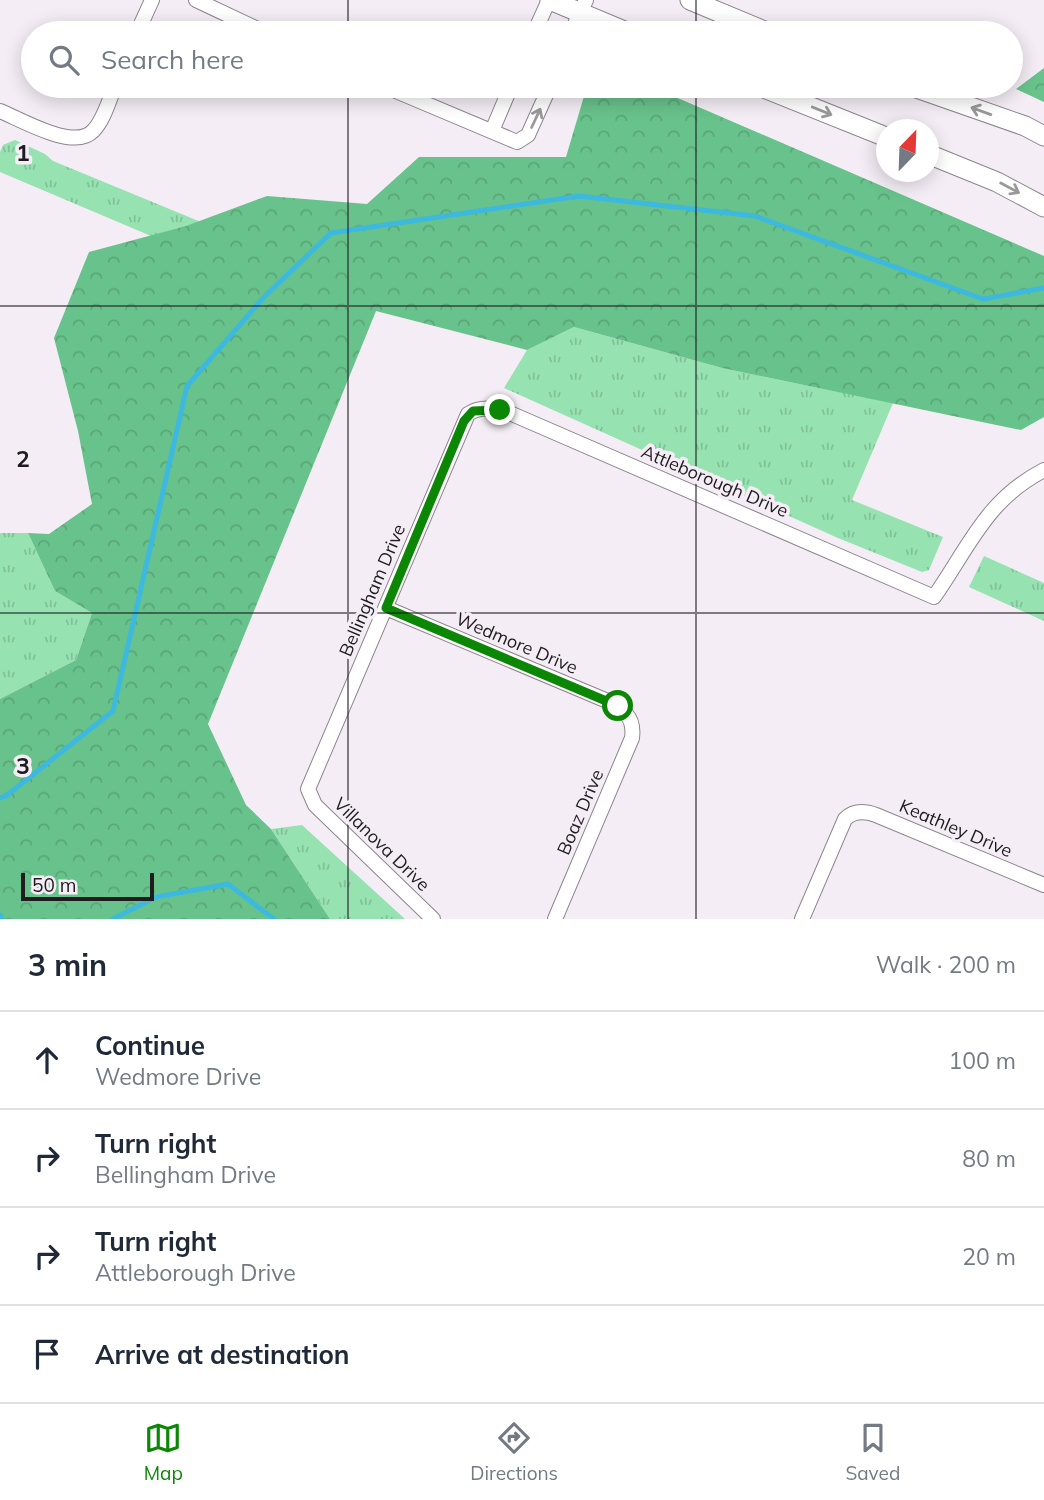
<!DOCTYPE html>
<html lang="en">
<head>
<meta charset="utf-8">
<style>
	:root { --surface:#fff; --page:#f2f2f3; --text:#1f2937; --muted:#747a83; --line:#e0e1e3; --accent:#0c8605 }
	body { margin:0; font-family:Mulish,sans-serif; background:var(--page); color:var(--text) }
	.compass { position:absolute; left:876px; top:119px; width:63px; height:63px; border-radius:50%; background:var(--surface); box-shadow:0 4px 18px #0003; rotate:23deg }
	.scale { position:absolute; left:21px; bottom:18px; width:133px; box-sizing:border-box; padding-left:7px; border:4px solid #1e1c1f; border-top:0; font-size:19px; line-height:24px; white-space:nowrap; color:#1e1c1f; -webkit-text-stroke:5px #f4edf5; paint-order:stroke }
	.stop { position:absolute; width:21px; height:21px; margin:-16px; border:5px solid #0c8605; border-radius:50%; background:#fff }
	.stop.end { background:#0c8605; border-color:#fff; box-shadow:0 2px 7px #0008 }
	.list { margin:0; padding:0; list-style:none }
	h2 { display:flex; justify-content:space-between; align-items:center; height:91px; margin:0; padding:0 28px; font-size:30px }
	h2 small { font-size:23px; font-weight:400; color:var(--muted) }
	.list li { display:grid; grid-template-columns:46px 1fr auto; gap:21px; align-items:center; box-sizing:border-box; height:98px; padding:0 28px; border-top:2px solid var(--line) }
	.list b { display:block; font-size:26px; white-space:nowrap }
	.list p { margin:0; font-size:23px; white-space:nowrap; color:var(--muted) }
	.list em { font-size:23px; font-style:normal; color:var(--muted) }
	.icon { flex:none; width:38px; height:38px; fill:none; stroke:currentColor; stroke-width:2; stroke-linecap:round; stroke-linejoin:round }
	.map { position:relative; flex:none; width:1044px; height:919px; overflow:hidden }
	.search { position:absolute; background:var(--surface); box-shadow:0 4px 18px #0003; left:21px; right:21px; top:21px; height:77px; display:flex; align-items:center; gap:18px; box-sizing:border-box; padding:0 24px; border-radius:38px; color:var(--muted); font-size:26px }
	.sheet { height:483px; background:var(--surface) }
	nav { display:flex; justify-content:space-around; align-items:center; box-sizing:border-box; height:98px; border-top:2px solid var(--line); background:var(--surface); font-size:19px; color:var(--muted) }
	nav a { display:grid; justify-items:center; gap:4px }
	nav .on { color:var(--accent) }
	.map>svg:first-child { display:block }
</style>
</head>
<body>
<div class="map">
<svg width="1044" height="919" viewBox="0 0 1044 919">
	<defs>
		<pattern id="grass-tufts" width="24" height="20" patternUnits="userSpaceOnUse" patternTransform="scale(1.75)"><rect width="24" height="20" fill="#96e2b1"/><path d="M3 7l-1-3M5 7V3M7 7l1-3M15 17l-1-3M17 17v-4M19 17l1-3" fill="none" stroke="#81c198"/></pattern>
		<pattern id="forest-crowns" width="20" height="18" patternUnits="userSpaceOnUse" patternTransform="scale(1.75)"><rect width="20" height="18" fill="#68c28b"/><path d="M2 6a3 3 0 1 1 6 0M12 15a3 3 0 1 1 6 0" fill="none" stroke="#5aa678"/></pattern>
	</defs>
	<rect width="100%" height="100%" fill="#f4edf5"/>
	<path fill="url(#grass-tufts)" d="M15 140 45 154 53 161 201 222 151 236 0 172V152L3 145Z
		M574 327 722 368 893 403 852 500 943 537 929 570 922 572 838 538 504 388 527 350Z
		M0 533H28L55 591 92 613 76 660 0 699Z
		M984 556 1044 583V621L969 587Z
		M302 825 405 919H330L271 829Z"/>
	<path fill="url(#forest-crowns)" d="M1044 68V102L1016 89Z
		M587 86H650L1044 256V417L1021 430 722 368 574 327 527 350 376 311 208 724 246 805 271 829 330 919H0V699L76 660 92 613 55 591 28 533 49 534 92 504 78 431 54 338 89 252 186 226 267 196 367 204 419 157H566Z"/>
	<g fill="none" stroke-linecap="round" stroke-linejoin="round">
		<path stroke="#3db9df" stroke-width="5" d="M0 798 6 796 113 711 187 386 264 297 331 233 579 196 755 216 983 299 1044 288
			M0 915 2 919
			M113 919 156 897 228 884 274 919"/>
		<g stroke="#8c858c" stroke-width="16">
			<path id="minor" d="M196 0 266 33
				M137 33 152 0
				M534 33 549 0
				M571 33 586 0
				M384 86 517 142 528 135 550 86
				M0 111C22 120 74 151 93 131 104 120 109 100 115 86
				M492 131 511 86
				M386 608 605 700C623 709 635 716 632 738L555 919
				M433 919 315 805 308 789 468 414C481 405 497 408 512 414L934 597C969 547 986 500 1044 470
				M802 919 845 819C854 810 865 811 876 815L1044 885"/>
		</g>
		<g stroke="#8c858c" stroke-width="21">
			<path id="secondary" d="M550 0 629 33
				M690 0 769 33
				M759 86 886 137
				M911 86 1025 126 1044 136
				M928 154 997 182 1044 207"/>
		</g>
		<use href="#minor" stroke="#fff" stroke-width="14"/>
		<use href="#secondary" stroke="#fff" stroke-width="19"/>
	</g>
	<defs><path id="oneway-shaft" d="M-6 0H5M1.5-3L5.5 0L1.5 3" fill="none" stroke-width="1.6" stroke-linecap="round" stroke-linejoin="round" transform="scale(1.75)"/></defs>
	<g stroke="#9a999a">
		<use href="#oneway-shaft" transform="translate(822 111) rotate(22)"/>
		<use href="#oneway-shaft" transform="translate(981 111) rotate(-160)"/>
		<use href="#oneway-shaft" transform="translate(536 118) rotate(-65)"/>
		<use href="#oneway-shaft" transform="translate(1010 188) rotate(28)"/>
	</g>
	<g fill="none" stroke-linecap="round" stroke-linejoin="round">
		<path stroke="#0c8605" stroke-width="9" d="M500 410 473 411 464 421 386 608 618 706"/>
	</g>
	<path fill="none" stroke="#1e1c1f" stroke-width="2" stroke-opacity="0.55" d="M348 0V33M696 0V33M348 86V919M696 86V919M0 306H1044M0 613H1044"/>
	<g text-anchor="middle" dominant-baseline="central" stroke-width="7" stroke-linejoin="round" paint-order="stroke">
		<g font-size="18" fill="#1e1c1f" stroke="#f4edf5">
			<text transform="translate(715 481) rotate(23)">Attleborough Drive</text>
			<text transform="translate(372 590) rotate(-67)">Bellingham Drive</text>
			<text transform="translate(517 643) rotate(23)">Wedmore Drive</text>
			<text transform="translate(580 812) rotate(-67)">Boaz Drive</text>
			<text transform="translate(956 828) rotate(23)">Keathley Drive</text>
			<text transform="translate(382 844) rotate(44)">Villanova Drive</text>
		</g>
	</g>
	<g font-size="23" text-anchor="middle" font-weight="bold" fill="#1e1c1f" stroke="#f4edf5" stroke-width="7" stroke-linejoin="round" paint-order="stroke">
		<text x="23" y="161">1</text>
		<text x="23" y="467">2</text>
		<text x="23" y="774">3</text>
	</g>
</svg>
<svg class="compass" viewBox="-18 -18 36 36"><path d="M0-13l5 13h-10z" fill="#e53935"/><path d="M0 13l5-13h-10z" fill="#747a83"/></svg>
<div class="scale">50 m</div>
<div class="stop" style="left:618px;top:706px"></div>
<div class="stop end" style="left:500px;top:410px"></div>
<div class="search"><svg class="icon" aria-label="search" viewBox="0 0 24 24"><circle cx="10" cy="10" r="6"/><path d="M15 15l6 6"/></svg>Search here</div>
</div>
<section class="sheet">
<h2>3 min<small>Walk · 200 m</small></h2>
<ul class="list">
<li><svg class="icon" aria-label="ahead" viewBox="0 0 24 24"><path d="M12 20V5M6 11l6-6 6 6"/></svg><div><b>Continue</b><p>Wedmore Drive</p></div><em>100 m</em></li>
<li><svg class="icon" aria-label="right" viewBox="0 0 24 24"><path d="M7 20v-9h11M14 6l5 5-5 5"/></svg><div><b>Turn right</b><p>Bellingham Drive</p></div><em>80 m</em></li>
<li><svg class="icon" aria-label="right" viewBox="0 0 24 24"><path d="M7 20v-9h11M14 6l5 5-5 5"/></svg><div><b>Turn right</b><p>Attleborough Drive</p></div><em>20 m</em></li>
<li><svg class="icon" aria-label="arrive" viewBox="0 0 24 24"><path d="M6 21V4h12l-3 4 3 4H6"/></svg><div><b>Arrive at destination</b></div></li>
</ul>
</section>
<nav>
<a class="on"><svg class="icon" aria-label="map" viewBox="0 0 24 24"><path d="M3 6l6-2 6 2 6-2v14l-6 2-6-2-6 2zM9 4v14M15 6v14"/></svg>Map</a>
<a><svg class="icon" aria-label="directions" viewBox="0 0 24 24"><path d="M12 3l9 9-9 9-9-9zM9 14v-3h6M13 9l2 2-2 2"/></svg>Directions</a>
<a><svg class="icon" aria-label="saved" viewBox="0 0 24 24"><path d="M7 4h10v16l-5-4-5 4z"/></svg>Saved</a>
</nav>
</body>
</html>
